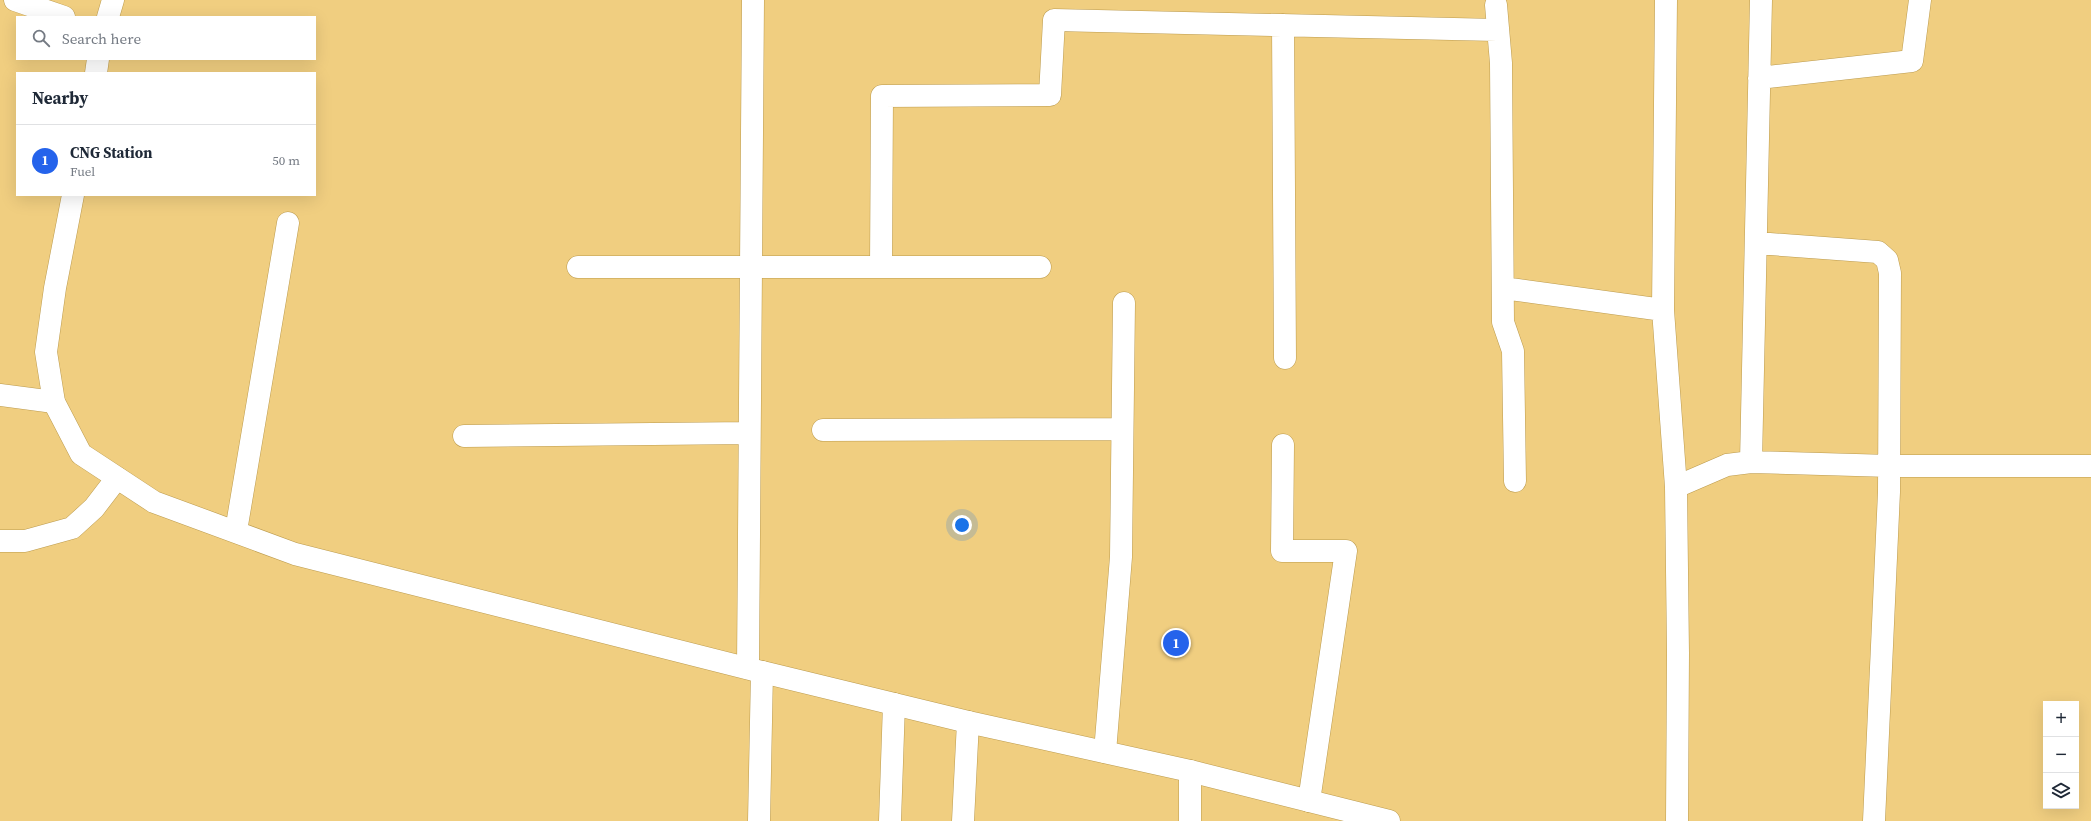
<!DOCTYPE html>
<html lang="en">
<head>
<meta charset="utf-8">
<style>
	:root { --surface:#fff; --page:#f6f6f7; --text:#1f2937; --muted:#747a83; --line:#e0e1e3; --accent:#2563eb }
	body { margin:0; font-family:"Source Serif 4",serif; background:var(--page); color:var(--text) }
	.controls { position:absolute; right:12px; bottom:12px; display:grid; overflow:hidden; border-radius:0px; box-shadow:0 4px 16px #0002 }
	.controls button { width:36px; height:36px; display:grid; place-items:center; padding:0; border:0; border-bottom:1px solid var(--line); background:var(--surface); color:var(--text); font:20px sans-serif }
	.you { position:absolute; left:962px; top:525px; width:14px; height:14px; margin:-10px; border:3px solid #fff; border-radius:50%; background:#1a73e8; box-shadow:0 0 0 6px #1a73e833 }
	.badge { display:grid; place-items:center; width:26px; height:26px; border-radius:50%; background:var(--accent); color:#fff; font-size:13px; font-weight:700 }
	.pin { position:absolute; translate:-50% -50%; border:2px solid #fff; box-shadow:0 1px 4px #0006 }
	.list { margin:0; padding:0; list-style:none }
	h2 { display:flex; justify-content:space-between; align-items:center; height:52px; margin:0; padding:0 16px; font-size:17px }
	h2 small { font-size:13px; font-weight:400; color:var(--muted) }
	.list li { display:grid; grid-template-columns:26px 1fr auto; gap:12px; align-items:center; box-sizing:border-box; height:72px; padding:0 16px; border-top:1px solid var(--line) }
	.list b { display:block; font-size:15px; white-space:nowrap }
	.list p { margin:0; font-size:13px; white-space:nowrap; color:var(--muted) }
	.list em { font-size:13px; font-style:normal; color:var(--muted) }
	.icon { flex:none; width:22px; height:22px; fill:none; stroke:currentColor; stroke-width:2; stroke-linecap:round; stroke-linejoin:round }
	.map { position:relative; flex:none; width:2091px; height:821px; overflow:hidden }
	.search { position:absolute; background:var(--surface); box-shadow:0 4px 16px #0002; left:16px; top:16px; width:300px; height:44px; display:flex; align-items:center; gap:10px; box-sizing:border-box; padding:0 14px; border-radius:0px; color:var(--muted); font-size:15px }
	.panel { position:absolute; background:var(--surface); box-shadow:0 4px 16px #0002; left:16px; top:72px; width:300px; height:124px; border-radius:0px }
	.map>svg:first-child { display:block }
</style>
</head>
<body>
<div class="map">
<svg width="2091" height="821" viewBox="0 0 2091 821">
	<rect width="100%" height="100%" fill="#f0ce80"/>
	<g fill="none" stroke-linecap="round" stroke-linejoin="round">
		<g stroke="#bc9b4d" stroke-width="23">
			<path id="minor" d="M1666 0 1663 310 1676 487 1678 653 1677 821
				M1496 5 1501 63 1503 322 1513 351 1515 481
				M1283 25 1285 358
				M1759 78 1912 61 1920 0
				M1756 243 1878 252 1887 260 1890 273 1889 492 1874 821
				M578 267H1040
				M881 267 882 96 1050 95 1054 20 1497 30
				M1503 288 1663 310
				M0 395 54 402
				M823 430 1122 429
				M464 436 749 433
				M1283 445 1282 551H1346L1309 801
				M1751 462 1761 0
				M1676 487 1727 465 1751 462 1890 466H2091
				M236 531 288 223
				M0 541H25L72 528 94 508 117 478
				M748 668 753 0
				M1105 752 1121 557 1124 303
				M1190 771V821
				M759 821 762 672
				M890 821 894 704
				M963 821 968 722"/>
		</g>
		<g stroke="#bc9b4d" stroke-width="23">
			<path id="tertiary" d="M15 0 64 17"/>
		</g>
		<g stroke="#bc9b4d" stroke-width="23">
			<path id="secondary" d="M108 17 113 0
				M96 73 98 59
				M73 195 55 288 46 352 54 402 81 454 154 502 295 554 762 672 968 722 1190 771 1389 821"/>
		</g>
		<use href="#minor" stroke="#fff" stroke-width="22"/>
		<use href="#tertiary" stroke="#fff" stroke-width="22"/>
		<use href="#secondary" stroke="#fff" stroke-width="22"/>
	</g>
</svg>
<div class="controls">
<button>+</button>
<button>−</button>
<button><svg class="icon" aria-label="layers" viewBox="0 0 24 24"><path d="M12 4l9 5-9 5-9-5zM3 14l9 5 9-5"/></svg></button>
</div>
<div class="you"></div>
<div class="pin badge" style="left:1176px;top:643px">1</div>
<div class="search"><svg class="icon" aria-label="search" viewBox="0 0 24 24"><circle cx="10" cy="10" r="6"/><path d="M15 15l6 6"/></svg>Search here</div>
<section class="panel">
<h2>Nearby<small></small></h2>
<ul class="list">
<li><span class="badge">1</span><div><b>CNG Station</b><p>Fuel</p></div><em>50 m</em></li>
</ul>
</section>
</div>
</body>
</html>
